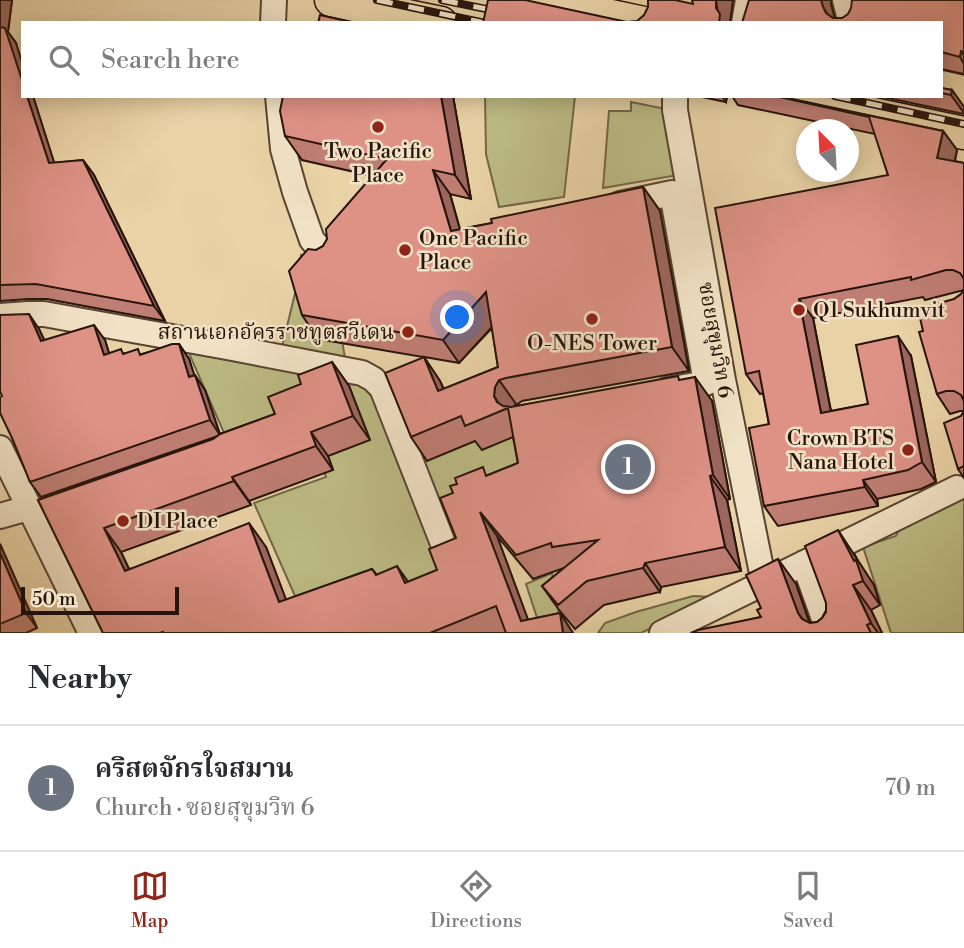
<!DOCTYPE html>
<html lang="en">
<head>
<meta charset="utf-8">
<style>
  body { margin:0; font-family:"Libre Bodoni","Noto Serif Thai",serif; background:#f7f7f7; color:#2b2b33 }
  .compass { position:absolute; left:796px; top:119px; width:63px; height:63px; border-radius:50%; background:#fff; box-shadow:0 4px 18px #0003; rotate:336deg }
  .scale { position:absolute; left:21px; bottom:18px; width:158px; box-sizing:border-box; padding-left:7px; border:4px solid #27140c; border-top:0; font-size:19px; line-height:24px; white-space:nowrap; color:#27140c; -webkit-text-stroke:5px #f1e2c5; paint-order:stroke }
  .you { position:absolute; left:458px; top:318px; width:24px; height:24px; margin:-18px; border:5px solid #fff; border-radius:50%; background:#1a73e8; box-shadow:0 0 0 10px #1a73e833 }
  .badge { display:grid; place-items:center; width:46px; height:46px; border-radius:50%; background:#8f2418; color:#fff; font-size:23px; font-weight:700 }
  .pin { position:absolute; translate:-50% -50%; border:4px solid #fff; box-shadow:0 2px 7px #0006 }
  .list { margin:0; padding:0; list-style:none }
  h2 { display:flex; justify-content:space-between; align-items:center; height:91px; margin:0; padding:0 28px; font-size:30px }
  h2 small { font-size:23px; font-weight:400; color:#7c7c81 }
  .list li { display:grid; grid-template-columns:46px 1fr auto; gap:21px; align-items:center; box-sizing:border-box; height:126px; padding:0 28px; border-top:2px solid #e1e1e2 }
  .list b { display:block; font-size:26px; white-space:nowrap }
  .list p { margin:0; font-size:23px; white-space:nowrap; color:#7c7c81 }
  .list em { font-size:23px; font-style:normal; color:#7c7c81 }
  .icon { flex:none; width:38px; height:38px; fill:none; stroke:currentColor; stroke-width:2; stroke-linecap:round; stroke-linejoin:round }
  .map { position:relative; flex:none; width:964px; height:633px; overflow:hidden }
  .search { position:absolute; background:#fff; box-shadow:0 4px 18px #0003; left:21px; right:21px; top:21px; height:77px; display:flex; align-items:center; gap:18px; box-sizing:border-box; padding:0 24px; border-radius:0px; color:#7c7c81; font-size:26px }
  .sheet { height:217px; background:#fff }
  nav { display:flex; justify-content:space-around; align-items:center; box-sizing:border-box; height:98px; border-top:2px solid #e1e1e2; background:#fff; font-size:19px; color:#7c7c81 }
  nav a { display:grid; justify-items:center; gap:4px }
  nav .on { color:#8f2418 }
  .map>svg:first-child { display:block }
  .green { fill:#bcba83; stroke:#726748; stroke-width:2 }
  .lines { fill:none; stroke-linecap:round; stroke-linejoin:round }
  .minor-casing { stroke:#584432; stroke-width:28 }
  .major-casing { stroke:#27140c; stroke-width:35 }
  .minor { stroke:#f1e2c5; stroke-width:24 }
  .major { stroke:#e9d2a6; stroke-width:32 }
  .rail-casing { stroke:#27140c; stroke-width:8 }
  .rail { stroke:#f1e2c5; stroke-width:5; stroke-dasharray:16; stroke-linecap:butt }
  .wall { fill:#bf7e73; stroke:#27140c; stroke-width:2; fill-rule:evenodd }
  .shaded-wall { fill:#9b665e; stroke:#27140c; stroke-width:2 }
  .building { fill:#de9286; stroke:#27140c; stroke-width:2 }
  .poi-dot { fill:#8f2418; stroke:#f1e2c5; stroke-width:2.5 }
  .labels { text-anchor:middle; stroke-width:5; stroke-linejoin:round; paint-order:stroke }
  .poi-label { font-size:21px; fill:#27140c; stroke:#f1e2c5; text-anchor:start }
  .street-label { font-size:21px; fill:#27140c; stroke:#f1e2c5 }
</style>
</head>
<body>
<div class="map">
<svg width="964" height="633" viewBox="0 0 964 633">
  <rect width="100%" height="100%" fill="#e9d2a6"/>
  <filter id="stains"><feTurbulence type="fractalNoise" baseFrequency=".00286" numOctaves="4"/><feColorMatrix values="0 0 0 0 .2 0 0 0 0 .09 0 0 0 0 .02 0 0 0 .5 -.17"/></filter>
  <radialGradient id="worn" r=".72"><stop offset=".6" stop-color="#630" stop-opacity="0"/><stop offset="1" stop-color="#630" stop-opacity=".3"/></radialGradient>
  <path class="green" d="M485,96H575L564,197L499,207L486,154Z
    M631,102L666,109L678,175L603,188L609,111H631Z
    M301,255L331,276L345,358L282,347L298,281Z
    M188,351L370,386L443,571L306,621L254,503L326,477L313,440L239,467Z
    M515,413L529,486L440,519L412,447Z
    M964,496V633H891L863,547L896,536L900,527Z
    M552,573L562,633H542L526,584Z
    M693,596L715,597L641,633H598L605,623L636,612Z"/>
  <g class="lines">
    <g class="minor-casing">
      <path id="minor" d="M845,0L851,23
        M273,23L274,0
        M744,23L748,0
        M278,96L283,149L295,192L312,240L329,259
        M675,96V110L723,380L764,583
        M620,204L672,193L706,383L667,390
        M0,316L28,314H44L227,347L362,373L373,379L382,388L442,541
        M0,448L91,633
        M0,516L28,508
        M804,563L829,633
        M662,633L957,488"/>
    </g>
    <g class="major-casing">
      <path id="major" d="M331,0L441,23
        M536,0L644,23
        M941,87L964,92
        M787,96L964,133"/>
    </g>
    <use href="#minor" class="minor"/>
    <use href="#major" class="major"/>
    <g class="rail-casing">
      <path id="rail" d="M377,0L485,23
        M442,0L506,13
        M835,96L964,124"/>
    </g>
    <use href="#rail" class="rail"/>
  </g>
  <path class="wall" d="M0,0H12L8,32L16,43L23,96H33L54,163L83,160L94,175L165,321L47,299H28L0,301Z
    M964,0V74L941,69V23H742L831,4L834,18H842Z
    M941,88L952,90L964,107V114L878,96H941Z
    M283,96H453L471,199L450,194L460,229L492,223L643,187L660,211L689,371L522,401L515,406L681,380L712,401L730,499L727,500L741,571L661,587L660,592L604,605L575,629L559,610L542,586L564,568L533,579L497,536L528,620L560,613L573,633H103L38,500L213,439L218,436L41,497L30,482L2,396L39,329L44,340H105L109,353L142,354L179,344L189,359L194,375L205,390L220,434L275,414L301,384L332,362L349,386L370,440L328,456L333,470L249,501L251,505L121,552L129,569L266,547L286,600L372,569L377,575L408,582L437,570L456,538L453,493L488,475L518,463L513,437L482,450L475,441L427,461L411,437L423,357L318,339L302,315L316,250L323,246L372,176L302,160L285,136ZM492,328L498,367L444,389L440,381L424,357L459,363Z
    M697,96H727L726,102Z
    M732,96H778L943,131L957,150L955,161L964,163V478L958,469L961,416L964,411H960L950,414L937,394L923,331L954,299L961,294L964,290L925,300L923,297L813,318L831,411L868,404L911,356L936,482L921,489L877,499L878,506L778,526L764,506L769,424L763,393L760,394L746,374L888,175L875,134L738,105Z
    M0,544L37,628L26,633H0Z
    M855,555L861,567L874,585L880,605L871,610L882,633H691L761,617L796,584L810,623L817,622L822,618Z"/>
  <path class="shaded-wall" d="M0,0H12L8,32L16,43L23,65V83L0,33Z
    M716,0H733L730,23H719Z
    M821,0H831V4L836,23H833L823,7Z
    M961,51L964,55V64L960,57Z
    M952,90L964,107V113L951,95Z
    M27,96H33L59,178L49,163Z
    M441,96H453L471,199L455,175Z
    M722,96H727L726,102Z
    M943,131L957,150L951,178L937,158Z
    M83,160L94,175L165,321L154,306Z
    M433,170L450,194L467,255L451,231Z
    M643,187L660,211L689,371L672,347Z
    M486,292L502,316L459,363L443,340Z
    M799,299L813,318L835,433L821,413Z
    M29,314L39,329L52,356L41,341Z
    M94,325L105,340L114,370L104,355Z
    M898,336L911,356L936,482L922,462Z
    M179,344L189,359L200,392L189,377Z
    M424,357L440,381L455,415L438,391Z
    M332,362L349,386L370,440L353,416Z
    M195,375L205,390L220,435L210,420Z
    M695,377L712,401L730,499L713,475Z
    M499,380L516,404L511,410L508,408L503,410L494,396L495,387Z
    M311,432L328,456L333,470L316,446Z
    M710,476L727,500L741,571L725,547Z
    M232,477L249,501L251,505L234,481Z
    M863,480L877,499L878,506L865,487Z
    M480,512L497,536L533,633L521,621Z
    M249,523L266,547L296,626L279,602Z
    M104,528L121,552L141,595L125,571Z
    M838,530L874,585L880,605L863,581Z
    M0,544L37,628L26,613L0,553Z
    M778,559L796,584L813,633L798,613Z
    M645,563L661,587L660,592L643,568Z
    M397,566L414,590L405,583Z
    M853,585L871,610L882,633H878L871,623Z
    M560,613L573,633H563Z"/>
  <path class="building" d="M488,0H525L627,22L637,21L644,15L648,7V0H675L693,4L692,0H716V8L720,14L719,23H483Z
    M749,0H821L823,7L826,13L833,18H842L848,14L851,8L852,0H964V52L961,51L960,57L941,52V23H742Z
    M320,15L355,23H318Z
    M0,27L5,28L23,83V96H27L49,163L83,160L154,306L36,284L0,285Z
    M941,88L952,90L951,95L941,93Z
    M283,96H441L455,175L433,170L451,231L492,223L491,219L643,187L672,347L506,378L499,380L495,387L494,396L497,402L503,406L511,407L678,376L679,380L695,377L713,475L710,476L725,547L645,563L643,568L587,581L558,605L542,586L598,540L552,547L551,543L516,555L480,512L521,621L560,613L563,633H506L496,606L430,633H164L163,632L160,633H103L38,500L213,439L220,434L275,414L268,397L301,384L298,375L332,362L353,416L311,432L316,446L232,477L234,481L104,528L125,571L249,523L279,602L372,569L376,575L397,566L405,583L437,570L429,549L456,538L440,498L453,493L450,486L457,484L455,478L483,467L486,476L518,463L508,408L465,426L461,416L411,437L385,373L424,357L438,391L498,367L486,292L443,340L302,315L289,271L308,249L316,250L323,246L327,239L326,229L387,159L285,136L280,111Z
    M775,96L943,131L937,158L964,163V279L960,273L953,270H946L911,280V277L799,299L821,413L868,404L856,345L898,336L922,462L908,470L863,480L865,487L764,506L749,428L769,424L759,371L746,374L715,208L888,175L869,117Z
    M964,289V401L961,395L954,391H946L937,394L919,332L923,331L918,309L954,299L961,294Z
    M29,314L41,341L94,325L104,355L121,349L123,354L138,349L140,355L172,344H179L189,377L195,375L210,420L30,482L12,438L0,413V397L2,396L0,391V315Z
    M964,411V466L958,469L944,423L961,416Z
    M838,530L854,561L856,560L863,581L853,585L871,623L867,625L871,633H691L698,630L761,617L757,610L761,608L746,575L778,559L798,613L802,619L810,623L817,622L822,618L826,612V603L805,546Z
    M0,553L26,613L0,624Z"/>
  <g class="poi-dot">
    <circle cx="378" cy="127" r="7"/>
    <circle cx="405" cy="250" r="7"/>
    <circle cx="799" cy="310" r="7"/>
    <circle cx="592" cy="319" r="7"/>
    <circle cx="408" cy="332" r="7"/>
    <circle cx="908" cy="450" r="7"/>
    <circle cx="123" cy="521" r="7"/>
  </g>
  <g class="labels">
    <g class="poi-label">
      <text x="378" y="158" text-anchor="middle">Two Pacific<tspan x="378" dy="24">Place</tspan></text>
      <text x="419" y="245">One Pacific<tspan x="419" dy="24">Place</tspan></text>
      <text x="813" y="317">Q1 Sukhumvit</text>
      <text x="394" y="339" text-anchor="end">สถานเอกอัครราชทูตสวีเดน</text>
      <text x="592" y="350" text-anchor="middle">O-NES Tower</text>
      <text x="894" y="445" text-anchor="end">Crown BTS<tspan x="894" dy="24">Nana Hotel</tspan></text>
      <text x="137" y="528">DI Place</text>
    </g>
    <g class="street-label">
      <text transform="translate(716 340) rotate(80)" y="7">ซอยสุขุมวิท 6</text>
    </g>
  </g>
  <rect width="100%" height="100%" filter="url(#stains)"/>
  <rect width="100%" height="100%" fill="url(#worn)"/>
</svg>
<svg class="compass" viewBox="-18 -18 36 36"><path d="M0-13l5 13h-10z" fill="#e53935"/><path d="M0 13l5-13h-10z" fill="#7c7c81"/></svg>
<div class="scale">50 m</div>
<div class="you"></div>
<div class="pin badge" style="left:628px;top:467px;background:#6b7280">1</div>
<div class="search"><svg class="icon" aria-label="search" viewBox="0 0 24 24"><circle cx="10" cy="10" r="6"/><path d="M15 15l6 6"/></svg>Search here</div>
</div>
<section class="sheet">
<h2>Nearby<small></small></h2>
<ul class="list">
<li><span class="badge" style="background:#6b7280">1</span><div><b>คริสตจักรใจสมาน</b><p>Church · ซอยสุขุมวิท 6</p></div><em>70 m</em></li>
</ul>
</section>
<nav>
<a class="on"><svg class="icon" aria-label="map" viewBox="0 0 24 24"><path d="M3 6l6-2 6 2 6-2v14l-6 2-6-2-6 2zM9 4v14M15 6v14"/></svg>Map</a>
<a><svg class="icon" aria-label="directions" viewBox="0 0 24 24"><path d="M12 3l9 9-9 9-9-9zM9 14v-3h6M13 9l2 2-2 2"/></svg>Directions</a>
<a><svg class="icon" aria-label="saved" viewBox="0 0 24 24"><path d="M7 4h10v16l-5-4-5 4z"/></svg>Saved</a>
</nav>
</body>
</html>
